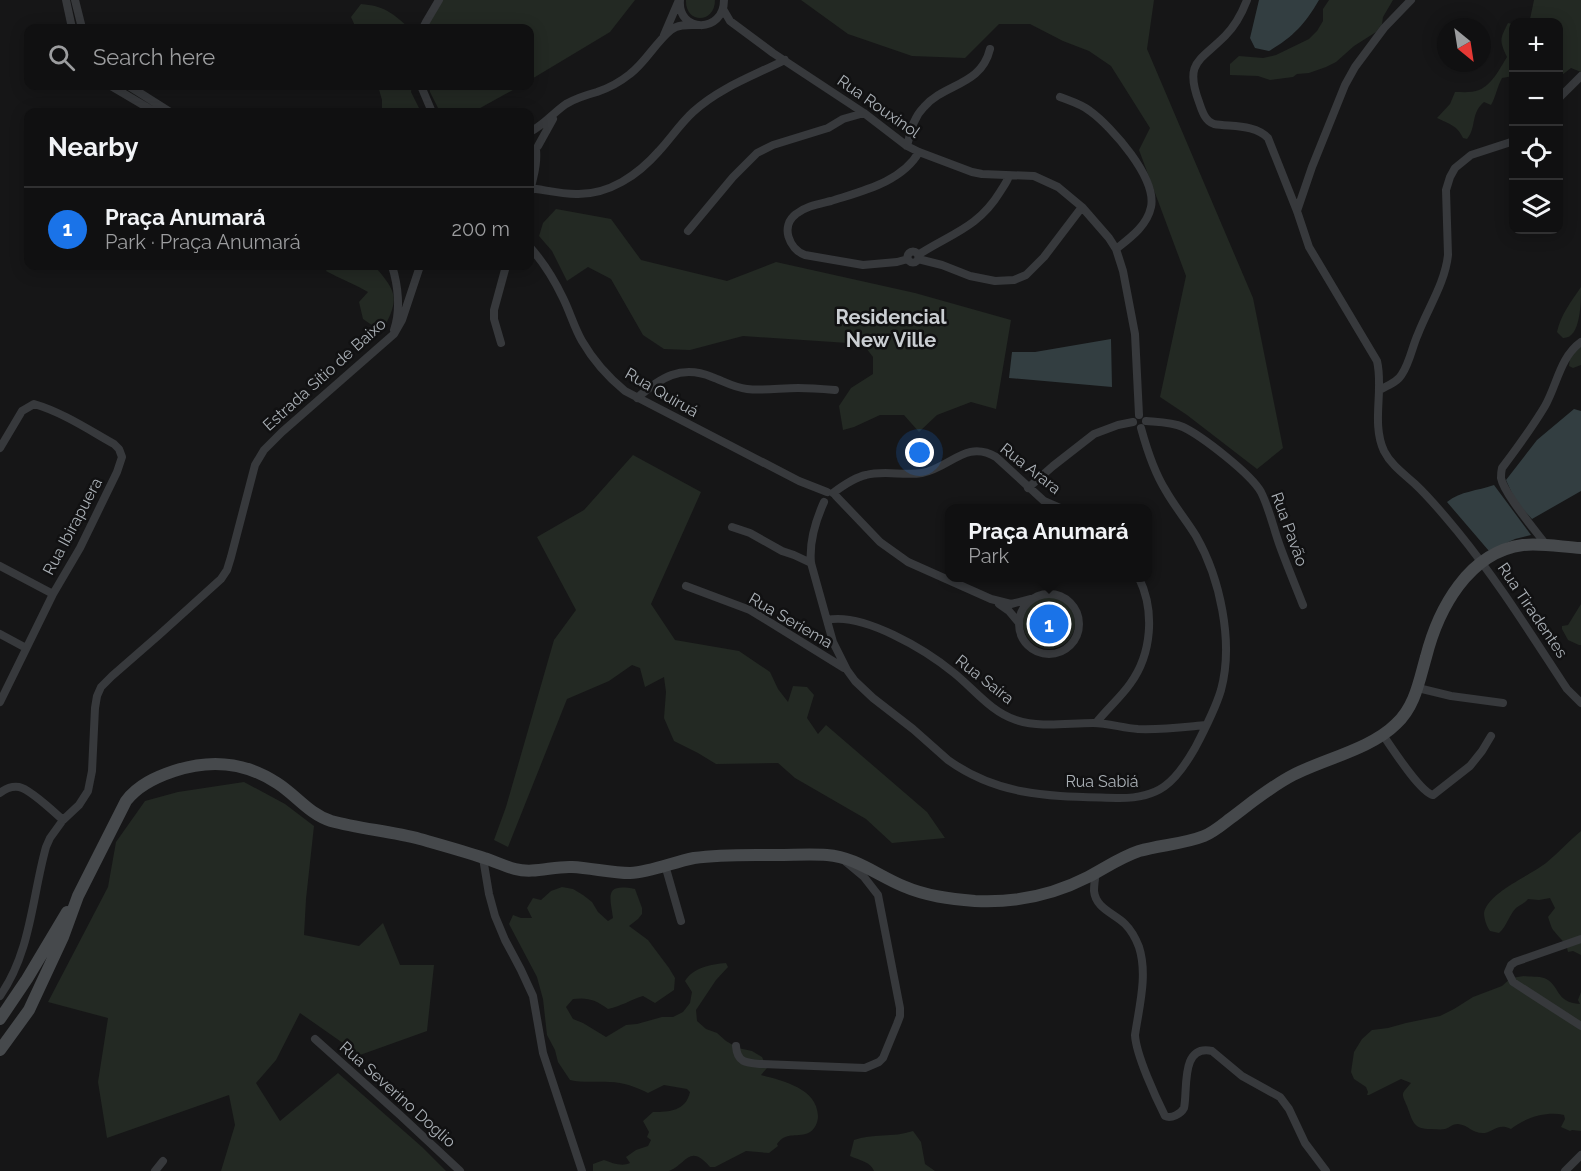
<!DOCTYPE html>
<html lang="en">
<head>
<meta charset="utf-8">
<style>
  body { margin:0; font-family:Raleway,sans-serif; background:#19191a; color:#f1f3f6 }
  .controls { position:absolute; right:18px; top:18px; display:grid; overflow:hidden; border-radius:12px; box-shadow:0 3px 15px #0003 }
  .controls button { width:54px; height:54px; display:grid; place-items:center; padding:0; border:0; border-bottom:2px solid #303031; background:#101011; color:#f1f3f6; font:30px sans-serif }
  .compass { position:absolute; left:1437px; top:18px; width:54px; height:54px; border-radius:50%; background:#101011; box-shadow:0 3px 15px #0003; rotate:150deg }
  .you { position:absolute; left:920px; top:453px; width:21px; height:21px; margin:-15px; border:4px solid #fff; border-radius:50%; background:#1a73e8; box-shadow:0 0 0 9px #1a73e833 }
  .badge { display:grid; place-items:center; width:39px; height:39px; border-radius:50%; background:#1a73e8; color:#fff; font-size:20px; font-weight:700 }
  .pin { position:absolute; translate:-50% -50%; border:3px solid #fff; box-shadow:0 2px 6px #0006 }
  .popup { position:absolute; left:945px; top:504px; width:207px; height:78px; box-sizing:border-box; display:grid; place-content:center; border-radius:12px; background:#101011; filter:drop-shadow(0 2px 4px #0005); font-size:20px; white-space:nowrap; color:#9c9d9f }
  .popup b { font-size:22px; color:#f1f3f6 }
  .popup::after { content:''; position:absolute; left:50%; top:100%; margin-left:-12px; border:12px solid transparent; border-top-color:#101011 }
  .list { margin:0; padding:0; list-style:none }
  h2 { display:flex; justify-content:space-between; align-items:center; height:78px; margin:0; padding:0 24px; font-size:26px }
  h2 small { font-size:20px; font-weight:400; color:#9c9d9f }
  .list li { display:grid; grid-template-columns:39px 1fr auto; gap:18px; align-items:center; box-sizing:border-box; height:84px; padding:0 24px; border-top:2px solid #303031 }
  .list b { display:block; font-size:22px; white-space:nowrap }
  .list p { margin:0; font-size:20px; white-space:nowrap; color:#9c9d9f }
  .list em { font-size:20px; font-style:normal; color:#9c9d9f }
  .icon { flex:none; width:33px; height:33px; fill:none; stroke:currentColor; stroke-width:2; stroke-linecap:round; stroke-linejoin:round }
  .map { position:relative; flex:none; width:1581px; height:1171px; overflow:hidden }
  .search { position:absolute; background:#101011; box-shadow:0 3px 15px #0003; left:24px; top:24px; width:510px; height:66px; display:flex; align-items:center; gap:15px; box-sizing:border-box; padding:0 21px; border-radius:12px; color:#9c9d9f; font-size:22px }
  .panel { position:absolute; background:#101011; box-shadow:0 3px 15px #0003; left:24px; top:108px; width:510px; height:162px; border-radius:12px }
  .map>svg:first-child { display:block }
  .green { fill:#232923 }
  .water { fill:#333e41 }
  .lines { fill:none; stroke-linecap:round; stroke-linejoin:round }
  .minor { stroke:#37393c; stroke-width:8 }
  .secondary { stroke:#46494c; stroke-width:12 }
  .labels { text-anchor:middle; stroke-width:5; stroke-linejoin:round; paint-order:stroke }
  .street-label { font-size:16px; fill:#aab0b6; stroke:#111112 }
  .quarter-label { font-size:20px; font-weight:bold; fill:#caced2; stroke:#111112 }
</style>
</head>
<body>
<div class="map">
<svg width="1581" height="1171" viewBox="0 0 1581 1171">
  <rect width="100%" height="100%" fill="#161617"/>
  <path class="green" d="M438,0H635L610,32L530,80V28H429V20Z
    M686,0H715C715,24 685,24 686,0Z
    M801,0H1154L1147,49L1253,298L1283,448L1257,469L1187,415L1160,397L1186,276L1139,150L1150,128L1111,66L1089,51L1063,41L1030,24H999L965,58L912,56L848,34Z
    M1329,0H1393L1383,17L1382,24L1376,32L1354,46L1336,62L1326,67L1309,73L1297,74L1293,77L1270,80L1258,76L1230,75V64L1239,56L1263,58L1276,55L1309,39L1317,31L1323,21V9Z
    M1534,0H1581V72L1571,68L1562,75L1559,80L1558,22H1527L1530,19Z
    M361,4C384,6 391,12 407,26L408,28H356L351,17Z
    M1508,23L1513,24V76L1502,78C1497,87 1496,96 1491,105L1484,102C1470,114 1477,127 1467,139L1463,138C1457,125 1449,124 1437,118L1450,104L1455,92C1462,92 1472,93 1479,90C1492,85 1500,68 1507,57C1499,40 1500,39 1508,23Z
    M378,86H412L411,92L421,112H382V100Z
    M429,86H520L473,112H440L430,92Z
    M556,209L611,219L641,260L727,281L776,262L915,293L1011,320L996,409L971,402L937,415L919,432L904,415H880L854,427L843,430L839,406L851,388L873,374V357L863,344L743,336L690,350L664,349L643,335L611,279L588,267L567,281L552,251L539,236L543,223Z
    M329,266H379L377,269C400,295 397,302 382,332L363,319L359,302L368,292C355,284 340,279 326,271Z
    M1581,287C1581,302 1581,339 1563,338L1557,332C1561,314 1571,302 1581,287Z
    M1581,342V365L1573,368L1569,366L1570,358Z
    M633,455L701,492L651,604L675,640L739,651L770,672L778,689L788,702L793,686L807,687L814,695L807,718L818,734L826,725L927,812L945,838L892,843L866,819L795,778L778,763L716,764L698,753L674,741L664,718L666,692L664,677L645,687L640,668L632,665L609,681L567,699L508,847L494,840L506,807L554,640L576,610L537,537L584,510Z
    M1023 623a26 26 0 1 1 52 0a26 26 0 1 1-52 0Z
    M1581,604V645H1579L1568,640L1562,629V626L1568,625Z
    M244,782L285,804L314,826L306,899L304,935L359,946L383,923L400,965H434L427,1031L360,1055L300,1013L276,1060L256,1083L280,1121L338,1073L422,1147L446,1171H221L235,1125L229,1095L107,1138L98,1082L108,1018L48,1002L108,887L116,842L145,801L178,792Z
    M1581,831V955L1573,951L1568,952C1566,942 1560,939 1554,931C1551,928 1550,922 1548,917L1555,908L1550,898L1539,900L1528,899C1524,904 1521,904 1516,908C1509,915 1507,926 1499,933L1490,931C1487,927 1484,919 1484,913C1487,893 1531,875 1546,863C1558,853 1569,841 1581,831Z
    M562,887L573,889L583,895L592,902L598,912L608,921L613,918C610,896 604,883 635,889L642,908V914L638,919L629,926L648,940L669,968L675,978L674,990L655,1003L643,996C630,1000 622,1006 608,1009C596,1000 588,997 573,999L566,1007L573,1019L583,1023L606,1037L626,1025L637,1024L662,1017H673L683,1012L690,1003L692,992L685,981C693,968 711,964 726,963L728,967L716,980L696,1010L697,1021L706,1029L717,1033L726,1041L738,1048L752,1051L762,1057L767,1068L761,1075C783,1081 817,1088 818,1116C818,1122 815,1129 810,1132C798,1139 787,1130 777,1144L778,1146L769,1153L746,1151L715,1167H710C689,1143 687,1164 669,1171H593V1164L604,1160C612,1163 622,1167 630,1163L626,1157L636,1150L648,1146L651,1140L647,1137L649,1132L643,1121L653,1112C669,1112 686,1111 690,1092L687,1089L664,1085L648,1093C636,1087 623,1082 610,1082C596,1081 583,1083 570,1080L558,1062L555,1050L547,1035L543,999L537,977L509,924L513,915L521,918H532L527,908L533,898L541,900L551,891Z
    M1524,976C1530,977 1539,976 1544,978C1560,984 1555,1003 1580,1004L1578,1000L1581,992V1131L1572,1130L1570,1131L1561,1127L1565,1119L1564,1115C1547,1111 1524,1118 1511,1129C1498,1123 1495,1131 1485,1133C1472,1134 1469,1125 1458,1124C1452,1124 1451,1127 1445,1129C1441,1130 1436,1129 1431,1129C1413,1129 1413,1122 1407,1106C1401,1092 1401,1095 1411,1083L1401,1079L1369,1095H1367L1368,1092L1366,1087L1354,1079L1351,1072L1354,1052L1362,1039L1372,1030L1388,1028L1406,1023L1440,1016L1454,1009L1473,997L1502,986L1511,978Z
    M913,1131L921,1142L925,1164L935,1171H874C871,1162 859,1160 850,1156L854,1140C872,1133 893,1138 913,1131Z"/>
  <path class="water" d="M1259,0H1319C1305,24 1293,37 1269,51L1255,48L1250,38Z
    M1111,339L1112,387L1009,378L1012,352H1035Z
    M1574,409L1581,411V491L1532,519L1516,502L1506,480L1537,440Z
    M1494,485L1531,535L1515,539L1489,551L1447,502C1461,491 1477,491 1494,485Z"/>
  <g class="lines">
    <path class="minor" d="M66,0L72,28
      M75,0L82,28
      M680,0C677,33 724,34 724,0
      M1247,0C1242,13 1235,26 1225,36C1200,61 1184,62 1199,102C1202,111 1205,121 1214,124C1231,127 1255,124 1268,138L1297,211L1309,247L1377,361C1384,390 1371,423 1384,451C1391,465 1404,474 1415,484C1431,499 1444,515 1458,532C1498,581 1532,636 1567,689L1581,703
      M723,9L730,21L773,53L864,113L907,146L919,152L972,172L982,174L1034,176L1058,187L1082,207L1109,238L1116,249L1123,271L1135,334L1139,415
      M423,28L426,22L439,0
      M664,35L679,0
      M111,86L155,112
      M129,86L170,112
      M421,86L432,112
      M1060,97C1070,101 1081,104 1090,111C1112,127 1157,178 1151,207C1147,226 1130,238 1116,249
      M1558,99L1581,76
      M530,132C545,124 553,113 566,104C576,98 586,95 597,92C609,88 620,82 630,74C646,62 655,43 671,30C678,24 689,25 698,25
      M538,146L553,119
      M907,146C911,131 913,118 924,107C945,83 981,86 990,49
      M530,188C545,190 561,194 576,194C609,195 638,175 659,151C671,138 680,124 693,112C719,88 753,76 785,60
      M530,194C532,177 538,168 536,150
      M1297,211L1312,167L1345,85L1355,67L1384,28L1411,0
      M688,231L733,177L757,153L773,145L828,128L843,119L864,113
      M530,247C543,262 554,279 563,298C570,312 574,327 582,341C593,360 608,377 625,391L799,481L827,492
      M907.5 257a5.5 5.5 0 1 1 11 0a5.5 5.5 0 1 1-11 0Z
      M918,255C950,234 978,228 1000,192C1003,187 1007,182 1009,176
      M908,259L897,262L863,265L805,255C789,249 780,226 796,214C806,206 819,204 831,201C862,191 902,182 919,152
      M918,259L942,265L970,276L995,281L1014,280L1026,275L1044,257L1082,207
      M392,266C398,285 401,310 394,330
      M501,343L494,319V310L506,266
      M1379,390C1387,386 1398,382 1402,374C1410,362 1412,347 1418,334C1428,308 1445,283 1448,255L1446,190L1450,177L1455,168L1471,155L1514,141
      M637,398C660,378 681,364 712,377C723,381 735,388 747,389C764,391 781,388 798,388C810,388 823,389 835,390
      M1146,421C1158,422 1172,422 1183,427C1202,436 1251,474 1261,492C1270,510 1274,531 1281,549C1288,568 1296,587 1303,605
      M0,448L22,411L34,404C62,412 89,430 114,444L119,449L122,457L117,472L80,548L53,594L0,702
      M1028,488L1053,466L1094,434L1118,425L1133,422
      M833,493C841,487 856,477 866,475C884,470 904,476 922,473C950,468 966,439 996,457L1044,501L1060,508
      M836,496L880,542L908,562L991,599L1011,604L1031,599
      M824,502C815,522 809,542 811,563L833,642L847,670L855,681L873,698L913,729L948,760C1001,798 1054,796 1117,798C1159,799 1175,783 1195,748C1205,729 1215,710 1221,690C1234,642 1220,578 1196,536C1187,521 1175,507 1166,491C1154,472 1147,450 1141,428
      M732,527L750,533L782,551L794,555L811,563
      M1547,546C1536,531 1504,494 1501,478C1501,474 1501,472 1502,468C1517,448 1532,428 1545,406C1557,385 1560,357 1581,342
      M0,566L53,594
      M686,586L750,610L844,668
      M1019 624a30 30 0 1 1 60 0a30 30 0 1 1-60 0Z
      M999,604L1009,611L1019,623
      M827,620C863,612 926,650 954,673C974,689 991,712 1016,720C1041,728 1067,723 1093,723C1108,723 1123,728 1138,729C1161,730 1184,727 1206,725
      M0,634L26,648
      M1418,688L1451,696L1503,703
      M1096,723C1107,709 1120,698 1130,684C1152,654 1155,611 1139,578
      M1383,735C1392,748 1420,792 1433,795L1470,766L1482,751L1491,736
      M0,793C5,789 12,786 19,787C30,789 54,812 63,820
      M483,858L489,894L495,916L505,940L521,970L533,996L543,1053L582,1171
      M665,865L681,921
      M1096,872C1095,878 1094,885 1094,891C1096,909 1114,913 1125,924C1131,930 1136,939 1139,947C1148,975 1139,1007 1135,1035C1136,1055 1156,1098 1165,1116C1171,1119 1181,1114 1184,1108C1188,1090 1180,1044 1212,1051L1242,1076L1280,1097L1289,1109L1305,1143L1326,1171
      M1581,939L1515,962L1511,965L1508,972L1513,982L1581,1026
      M0,996C31,952 32,897 46,847L50,838L63,820L79,805L88,791L92,771L95,708L97,696L101,687L112,676L159,635L221,579L227,570L231,557L255,465L264,450L282,432L394,334L402,320L420,266
      M315,1039L400,1115L460,1171
      M736,1046C737,1063 747,1063 761,1064L865,1068L879,1062L883,1058L897,1024L900,1016V1008L878,895L864,877L846,862
      M155,1171L163,1161
      M1565,1171L1581,1155"/>
    <path class="secondary" d="M0,1019L27,979L67,912
      M0,1050L29,1010L63,937L78,896L126,801C138,785 156,777 174,771C210,759 245,762 277,783C296,795 309,814 331,821C360,829 391,831 420,839C441,845 463,851 484,858C494,861 504,866 515,869C534,874 553,866 572,867C592,868 611,873 630,873C652,872 673,862 694,858C722,854 750,855 777,855C794,855 810,854 827,855C855,857 877,875 903,886C926,896 950,899 975,901C1014,903 1053,895 1088,877C1105,868 1121,857 1139,851C1160,845 1184,844 1204,836C1214,832 1223,824 1231,818C1251,803 1270,787 1293,775C1324,759 1371,749 1396,724C1415,707 1419,681 1426,657C1438,610 1468,552 1523,545C1542,543 1562,547 1581,548"/>
  </g>
  <g class="labels">
    <g class="street-label">
      <text transform="translate(879 106) rotate(35)" y="6">Rua Rouxinol</text>
      <text transform="translate(324 374) rotate(-42)" y="6">Estrada Sítio de Baixo</text>
      <text transform="translate(662 392) rotate(30)" y="6">Rua Quiruá</text>
      <text transform="translate(1031 468) rotate(38)" y="6">Rua Arara</text>
      <text transform="translate(72 526) rotate(-62)" y="6">Rua Ibirapuera</text>
      <text transform="translate(1290 529) rotate(70)" y="6">Rua Pavão</text>
      <text transform="translate(1533 610) rotate(56)" y="6">Rua Tiradentes</text>
      <text transform="translate(791 620) rotate(30)" y="6">Rua Seriema</text>
      <text transform="translate(985 679) rotate(38)" y="6">Rua Saíra</text>
      <text x="1102" y="787">Rua Sabiá</text>
      <text transform="translate(398 1094) rotate(42)" y="6">Rua Severino Doglio</text>
    </g>
    <g class="quarter-label">
      <text x="891" y="324">Residencial<tspan x="891" dy="23">New Ville</tspan></text>
    </g>
  </g>
</svg>
<div class="controls">
<button>+</button>
<button>−</button>
<button><svg class="icon" aria-label="locate" viewBox="0 0 24 24"><circle cx="12" cy="12" r="6"/><path d="M12 2v4M12 18v4M2 12h4M18 12h4"/></svg></button>
<button><svg class="icon" aria-label="layers" viewBox="0 0 24 24"><path d="M12 4l9 5-9 5-9-5zM3 14l9 5 9-5"/></svg></button>
</div>
<svg class="compass" viewBox="-18 -18 36 36"><path d="M0-13l5 13h-10z" fill="#e53935"/><path d="M0 13l5-13h-10z" fill="#9c9d9f"/></svg>
<div class="you"></div>
<div class="pin badge" style="left:1049px;top:624px">1</div>
<div class="popup"><b>Praça Anumará</b>Park</div>
<div class="search"><svg class="icon" aria-label="search" viewBox="0 0 24 24"><circle cx="10" cy="10" r="6"/><path d="M15 15l6 6"/></svg>Search here</div>
<section class="panel">
<h2>Nearby<small></small></h2>
<ul class="list">
<li><span class="badge">1</span><div><b>Praça Anumará</b><p>Park · Praça Anumará</p></div><em>200 m</em></li>
</ul>
</section>
</div>
</body>
</html>
